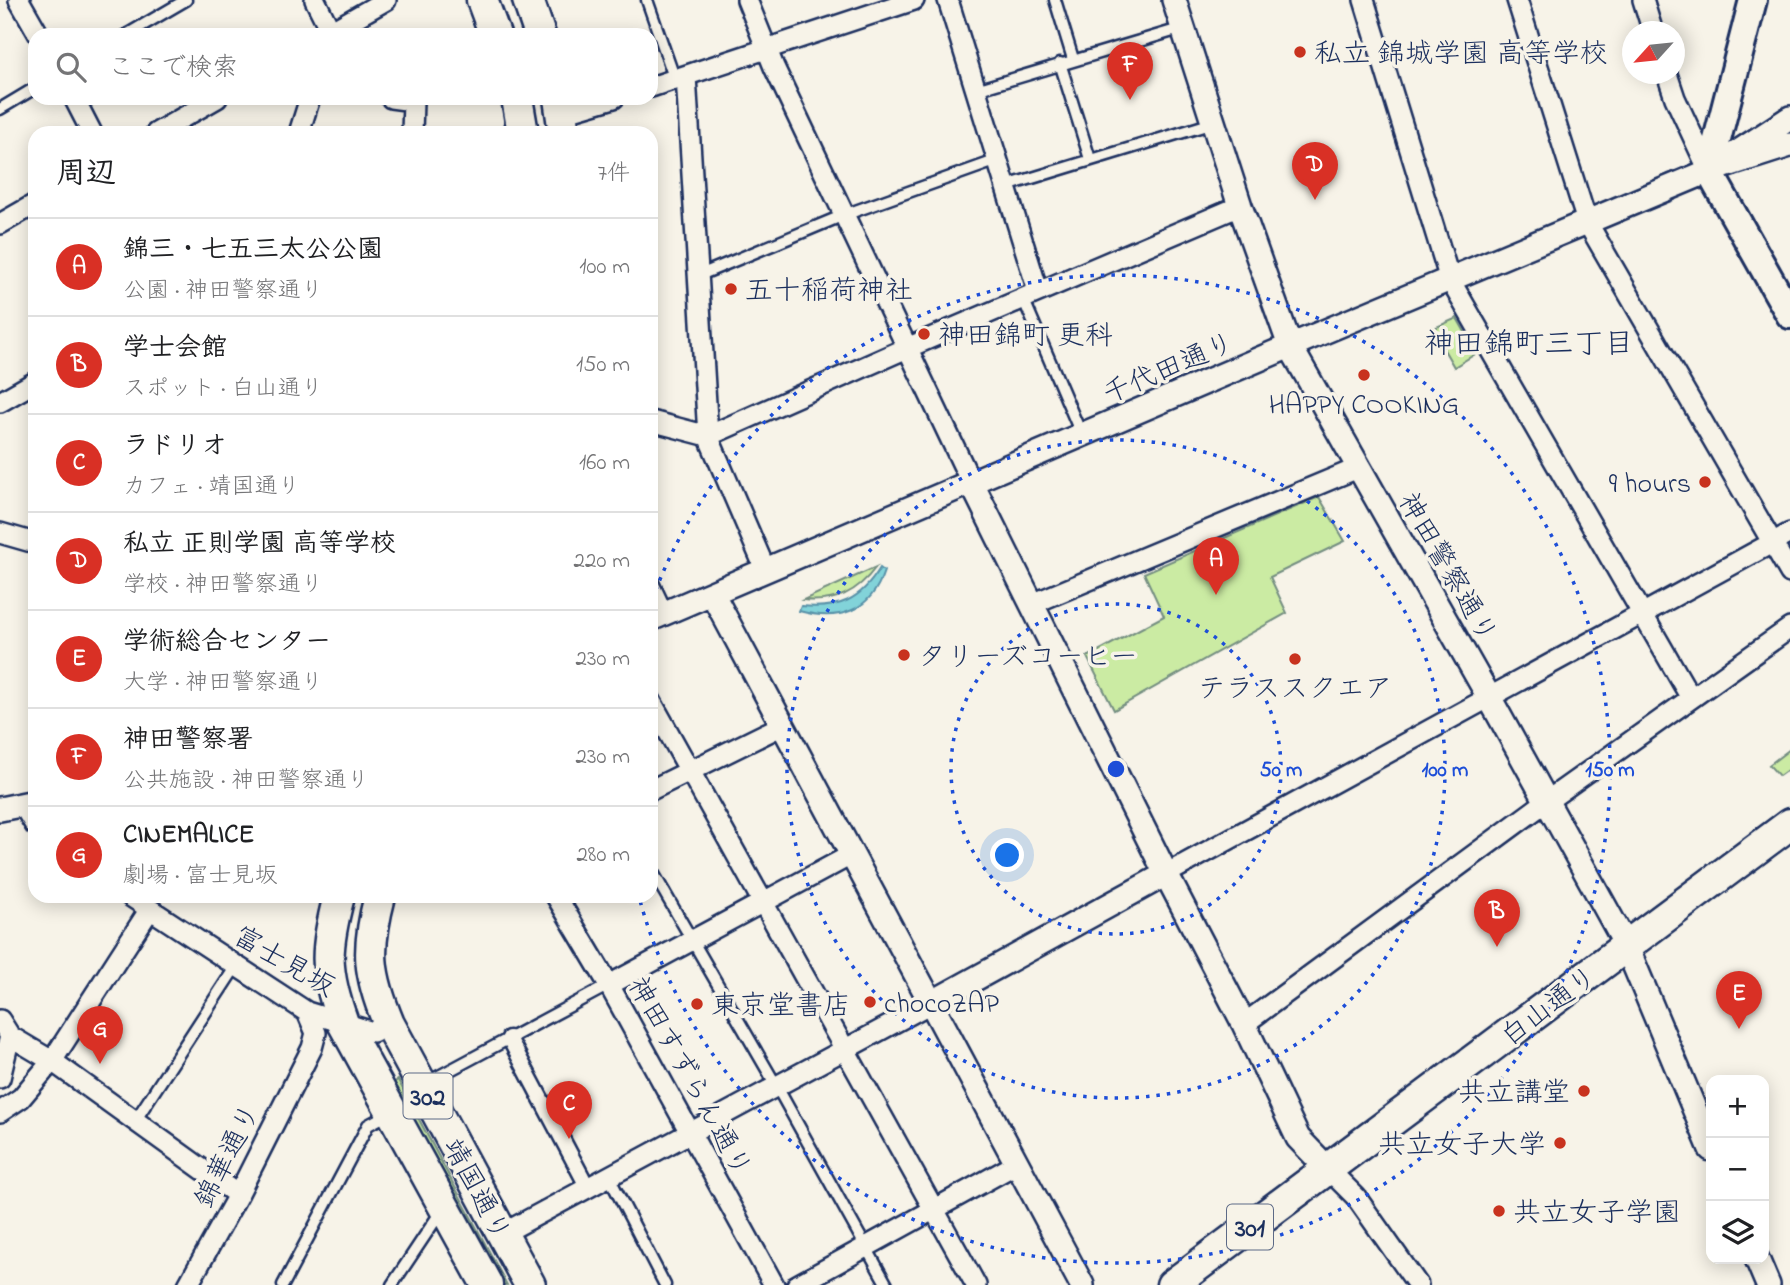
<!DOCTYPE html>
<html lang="ja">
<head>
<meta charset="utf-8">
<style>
  body { margin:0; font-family:"Indie Flower","Klee One",sans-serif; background:#f6f6f6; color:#202124 }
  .controls { position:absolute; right:21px; bottom:21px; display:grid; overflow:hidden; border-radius:14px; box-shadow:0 4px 18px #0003 }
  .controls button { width:63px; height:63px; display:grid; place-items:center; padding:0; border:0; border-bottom:2px solid #e0e0e0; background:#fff; color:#202124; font:35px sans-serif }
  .compass { position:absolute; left:1622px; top:21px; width:63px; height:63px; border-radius:50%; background:#fff; box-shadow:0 4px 18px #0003; rotate:243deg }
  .you { position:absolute; left:1008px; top:856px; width:24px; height:24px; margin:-18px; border:5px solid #fff; border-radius:50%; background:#1a73e8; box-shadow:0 0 0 10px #1a73e833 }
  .badge { display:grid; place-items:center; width:46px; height:46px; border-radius:50%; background:#d93025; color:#fff; font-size:23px; font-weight:700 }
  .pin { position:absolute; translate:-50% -58px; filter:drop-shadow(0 2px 4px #0008) }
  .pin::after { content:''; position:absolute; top:37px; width:24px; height:21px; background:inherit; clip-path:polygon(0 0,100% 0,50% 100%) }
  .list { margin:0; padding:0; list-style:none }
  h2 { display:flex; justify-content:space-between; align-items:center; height:91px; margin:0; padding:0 28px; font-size:30px }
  h2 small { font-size:23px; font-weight:400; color:#757577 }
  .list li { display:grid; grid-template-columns:46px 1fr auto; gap:21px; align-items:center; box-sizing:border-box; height:98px; padding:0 28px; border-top:2px solid #e0e0e0 }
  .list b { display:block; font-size:26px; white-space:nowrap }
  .list p { margin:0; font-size:23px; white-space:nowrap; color:#757577 }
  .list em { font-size:23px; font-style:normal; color:#757577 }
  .icon { flex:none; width:38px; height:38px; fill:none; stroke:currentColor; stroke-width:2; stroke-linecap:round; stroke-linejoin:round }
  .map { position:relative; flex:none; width:1790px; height:1285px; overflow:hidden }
  .search { position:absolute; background:#fff; box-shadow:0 4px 18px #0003; left:28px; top:28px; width:630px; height:77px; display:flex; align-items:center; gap:18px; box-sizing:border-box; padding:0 24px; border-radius:21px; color:#757577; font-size:26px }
  .panel { position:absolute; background:#fff; box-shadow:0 4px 18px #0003; left:28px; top:126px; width:630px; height:777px; border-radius:21px }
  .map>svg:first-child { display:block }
  .green { fill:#cbeba3; stroke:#738d80; stroke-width:2 }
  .water { fill:#82d3d9; stroke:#5991a8; stroke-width:2 }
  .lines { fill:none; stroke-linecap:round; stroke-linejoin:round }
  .service-casing { stroke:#1b2f5e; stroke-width:15 }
  .pedestrian-casing { stroke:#1b2f5e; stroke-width:19 }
  .minor-casing { stroke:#1b2f5e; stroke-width:24 }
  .tertiary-casing { stroke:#1b2f5e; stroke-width:28 }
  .secondary-casing { stroke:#1b2f5e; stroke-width:32 }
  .primary-casing { stroke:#1b2f5e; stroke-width:35 }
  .service { stroke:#f7f3e8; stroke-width:10 }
  .pedestrian { stroke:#f7f3e8; stroke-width:14 }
  .minor { stroke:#f7f3e8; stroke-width:19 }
  .tertiary { stroke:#f7f3e8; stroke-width:23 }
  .secondary { stroke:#f7f3e8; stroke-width:26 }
  .primary { stroke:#f7f3e8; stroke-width:30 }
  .ring { fill:none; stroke:#1d4ed8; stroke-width:3.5; stroke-dasharray:3.5 7 }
  .poi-dot { fill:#c8321e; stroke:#f7f3e8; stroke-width:2.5 }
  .labels { text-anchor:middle; stroke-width:7; stroke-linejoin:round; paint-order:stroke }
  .shield { fill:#f7f3e8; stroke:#5d6a87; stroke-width:2 }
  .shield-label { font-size:26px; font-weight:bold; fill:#1b2f5e }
  .poi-label { font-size:28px; fill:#1b2f5e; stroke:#f7f3e8; text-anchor:start }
  .street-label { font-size:28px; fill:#1b2f5e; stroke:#f7f3e8 }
  .neighbourhood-label { font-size:30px; fill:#1b2f5e; stroke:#f7f3e8 }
  .centre { fill:#1d4ed8; stroke:#f7f3e8; stroke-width:3.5 }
  .ring-label { font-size:21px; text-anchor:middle; font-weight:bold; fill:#1d4ed8; stroke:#f7f3e8; stroke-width:7; stroke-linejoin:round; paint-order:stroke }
</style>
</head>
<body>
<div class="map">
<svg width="1790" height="1285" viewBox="0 0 1790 1285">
  <rect width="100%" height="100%" fill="#f7f3e8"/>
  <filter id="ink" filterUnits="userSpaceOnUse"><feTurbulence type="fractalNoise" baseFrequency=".0143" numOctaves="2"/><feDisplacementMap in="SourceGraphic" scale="14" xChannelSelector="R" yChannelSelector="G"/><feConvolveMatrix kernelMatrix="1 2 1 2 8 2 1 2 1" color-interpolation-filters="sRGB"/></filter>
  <g filter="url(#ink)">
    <path class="green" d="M1457,318L1477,353L1454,367L1432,329Z
      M1319,497L1345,541L1270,577L1287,613L1114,710L1087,657L1164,616L1144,573Z
      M876,567C857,593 835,603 803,600Z
      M1790,749V768L1779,776L1769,765Z
      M398,1080L507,1285H502L393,1083Z"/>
    <path class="water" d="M880,568L884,571C871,612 838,622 799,611L801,606C838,610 861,600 880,568Z"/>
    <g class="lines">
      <g class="service-casing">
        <path id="service" d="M647,0L675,80
          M1055,0L1073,59
          M126,35L186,0
          M1060,63L1090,159
          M976,90L1183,28
          M0,109L35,88
          M1006,186L1213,123
          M700,275L844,215L998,160
          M1023,298L1082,436
          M651,578L667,612
          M651,869L777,1087L887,1285
          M426,1083L609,985
          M135,1121L236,966
          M609,1177L665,1285
          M283,1285L368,1125L390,1113
          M392,1285L442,1210"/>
      </g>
      <g class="pedestrian-casing">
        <path id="pedestrian" d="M509,1038L588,1188"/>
      </g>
      <g class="minor-casing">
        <path id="minor" d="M19,0L39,35
          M315,0L331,32V35
          M747,0L774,67L971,482
          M948,0L1038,291
          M1364,0L1450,280L1691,698
          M1517,0L1587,222L1790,573
          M1643,0L1653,32
          M325,35L386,0
          M1667,74L1675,98L1709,171
          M686,76L708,436L766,571
          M651,87L914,0
          M74,98L92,133
          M391,98L413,101L412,133
          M563,113L614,98
          M156,133L217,98
          M299,133L310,98
          M0,224L35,204
          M0,402L35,382
          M651,421L708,436L907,348L1240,206
          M0,533L35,543
          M1032,604L1358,468
          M651,701L976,1285
          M651,790L783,725
          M23,805L35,825
          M1166,874L1790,533
          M130,896L307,1012L373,1032L389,1024
          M556,896L609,985L774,1285
          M609,985L853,854
          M0,1020L10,1036L52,1061L238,1195
          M1244,1024L1547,801L1790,628
          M0,1078L10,1036
          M0,1112L21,1098L52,1061L150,909
          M1328,1169L1356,1197L1418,1285
          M502,1234L933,1002
          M188,1285L238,1195L312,1048L316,1033L307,1012
          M797,1285L1018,1163"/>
      </g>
      <g class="tertiary-casing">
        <path id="tertiary" d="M1174,0L1240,206L1290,346L1489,697L1626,945L1711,1149
          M1735,154L1790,118
          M971,482L1166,874L1244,1024L1298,1138L1328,1169
          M712,593L1082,1285
          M651,619L1290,346L1587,222L1709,171L1790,145
          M0,809L35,802
          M933,1002L1166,874
          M1757,1259L1768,1285"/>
      </g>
      <g class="secondary-casing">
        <path id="secondary" d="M1753,0L1709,171L1790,315"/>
      </g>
      <g class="primary-casing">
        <path id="primary" d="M482,0L495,35
          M528,0L540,35
          M517,98L523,133
          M559,98L564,133
          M339,896C325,949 324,970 343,1023L487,1285
          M380,896C366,949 368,974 389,1024L530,1285
          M1172,1285L1790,824"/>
      </g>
      <use href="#service" class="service"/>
      <use href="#pedestrian" class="pedestrian"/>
      <use href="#minor" class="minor"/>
      <use href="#tertiary" class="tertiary"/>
      <use href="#secondary" class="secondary"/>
      <use href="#primary" class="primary"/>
    </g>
  </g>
  <g class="ring">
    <circle cx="1116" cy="769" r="165"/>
    <circle cx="1116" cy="769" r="329"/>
    <path d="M652 600A494 494 0 1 1 639 897"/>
  </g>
  <g class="poi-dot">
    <circle cx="1300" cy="52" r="7"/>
    <circle cx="731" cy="289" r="7"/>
    <circle cx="924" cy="334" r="7"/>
    <circle cx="1364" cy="375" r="7"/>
    <circle cx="1705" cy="482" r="7"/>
    <circle cx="904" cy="655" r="7"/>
    <circle cx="1295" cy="659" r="7"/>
    <circle cx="870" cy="1002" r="7"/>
    <circle cx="697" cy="1004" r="7"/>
    <circle cx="1584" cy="1091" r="7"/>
    <circle cx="1560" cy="1143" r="7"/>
    <circle cx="1499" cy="1211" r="7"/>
  </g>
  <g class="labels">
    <g class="shield">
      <rect x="403.5" y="1073.5" width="49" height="45" rx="5"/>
      <rect x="1227" y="1204.5" width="46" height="45" rx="5"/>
    </g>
    <g class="shield-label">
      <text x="428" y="1105">302</text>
      <text x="1250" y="1236">301</text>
    </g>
    <g class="poi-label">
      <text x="1314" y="62">私立 錦城学園 高等学校</text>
      <text x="745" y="299">五十稲荷神社</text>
      <text x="938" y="344">神田錦町 更科</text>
      <text x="1364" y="413" text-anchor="middle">HAPPY COOKING</text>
      <text x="1691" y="492" text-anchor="end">9 hours</text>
      <text x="918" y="665">タリーズコーヒー</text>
      <text x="1295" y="697" text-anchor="middle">テラススクエア</text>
      <text x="884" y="1012">chocoZAP</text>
      <text x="711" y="1014">東京堂書店</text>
      <text x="1570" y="1101" text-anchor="end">共立講堂</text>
      <text x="1546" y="1153" text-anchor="end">共立女子大学</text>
      <text x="1513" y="1221">共立女子学園</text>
    </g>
    <g class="street-label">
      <text transform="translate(1168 367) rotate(-23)" y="10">千代田通り</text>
      <text transform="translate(1449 567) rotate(60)" y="10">神田警察通り</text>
      <text transform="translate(285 960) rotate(30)" y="10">富士見坂</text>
      <text transform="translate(1548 1005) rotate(-37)" y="10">白山通り</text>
      <text transform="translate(691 1076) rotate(61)" y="10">神田すずらん通り</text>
      <text transform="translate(226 1155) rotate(-63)" y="10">錦華通り</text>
      <text transform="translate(478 1189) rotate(62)" y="10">靖国通り</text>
    </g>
    <g class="neighbourhood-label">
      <text x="1529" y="353">神田錦町三丁目</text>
    </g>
  </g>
  <circle cx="1116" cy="769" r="10" class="centre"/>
  <g class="ring-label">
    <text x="1281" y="776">50 m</text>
    <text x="1445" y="776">100 m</text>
    <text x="1610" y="776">150 m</text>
  </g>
</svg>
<div class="controls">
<button>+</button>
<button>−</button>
<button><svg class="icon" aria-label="layers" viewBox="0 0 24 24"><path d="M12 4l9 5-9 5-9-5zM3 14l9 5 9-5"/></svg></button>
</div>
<svg class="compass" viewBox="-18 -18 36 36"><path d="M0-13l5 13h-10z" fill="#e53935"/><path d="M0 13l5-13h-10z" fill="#757577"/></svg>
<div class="you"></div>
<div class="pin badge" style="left:1216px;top:595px">A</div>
<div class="pin badge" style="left:1497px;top:947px">B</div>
<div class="pin badge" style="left:569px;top:1139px">C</div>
<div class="pin badge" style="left:1315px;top:200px">D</div>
<div class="pin badge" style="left:1739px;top:1029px">E</div>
<div class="pin badge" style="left:1130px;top:100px">F</div>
<div class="pin badge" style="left:100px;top:1064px">G</div>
<div class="search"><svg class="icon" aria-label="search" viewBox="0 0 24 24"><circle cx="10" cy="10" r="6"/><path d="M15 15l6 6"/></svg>ここで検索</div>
<section class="panel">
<h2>周辺<small>7件</small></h2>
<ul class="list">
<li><span class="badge">A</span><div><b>錦三・七五三太公公園</b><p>公園 · 神田警察通り</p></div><em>100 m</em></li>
<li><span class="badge">B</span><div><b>学士会館</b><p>スポット · 白山通り</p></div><em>150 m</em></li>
<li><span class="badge">C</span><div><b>ラドリオ</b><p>カフェ · 靖国通り</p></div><em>160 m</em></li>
<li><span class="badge">D</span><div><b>私立 正則学園 高等学校</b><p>学校 · 神田警察通り</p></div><em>220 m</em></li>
<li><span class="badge">E</span><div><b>学術総合センター</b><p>大学 · 神田警察通り</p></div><em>230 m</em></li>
<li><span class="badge">F</span><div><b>神田警察署</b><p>公共施設 · 神田警察通り</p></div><em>230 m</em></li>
<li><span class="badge">G</span><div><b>CINEMALICE</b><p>劇場 · 富士見坂</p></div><em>280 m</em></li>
</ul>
</section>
</div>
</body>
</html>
